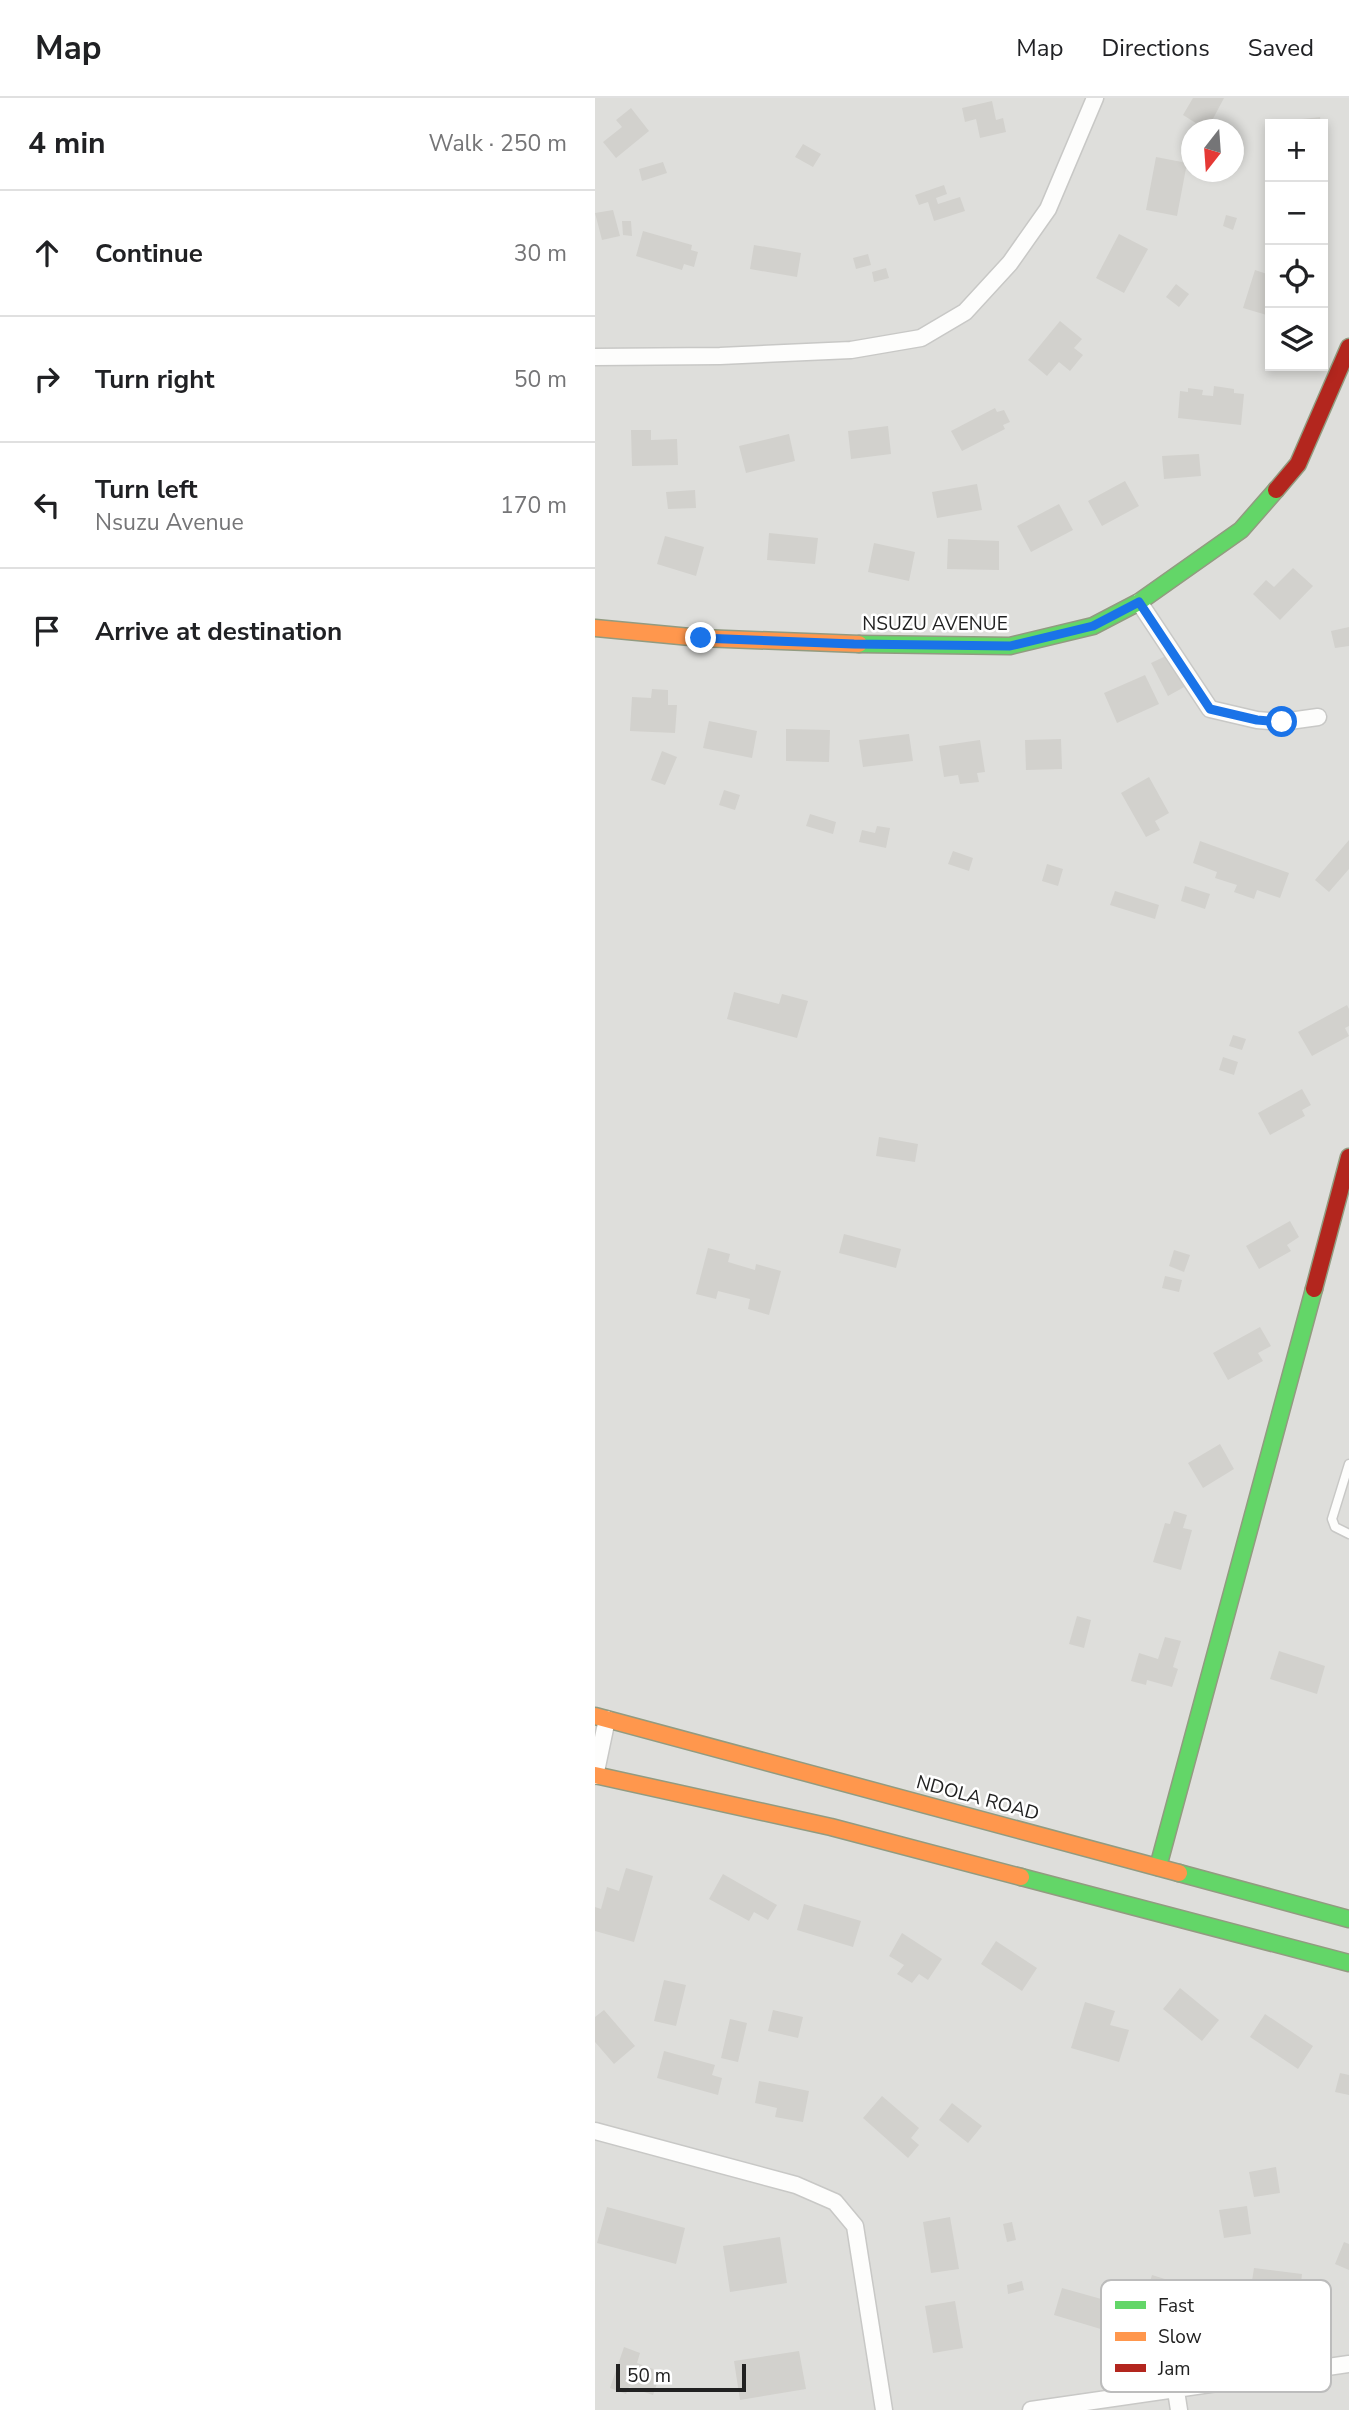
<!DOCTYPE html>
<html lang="en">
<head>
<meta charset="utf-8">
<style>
  body { margin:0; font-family:"Nunito Sans",sans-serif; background:#f2f2f2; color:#202124 }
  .controls { position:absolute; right:21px; top:21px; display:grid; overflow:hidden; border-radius:0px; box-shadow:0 4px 10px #0003 }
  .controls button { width:63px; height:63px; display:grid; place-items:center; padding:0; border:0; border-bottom:2px solid #e0e0e0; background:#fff; color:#202124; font:35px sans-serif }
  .compass { position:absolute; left:586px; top:21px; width:63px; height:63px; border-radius:50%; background:#fff; box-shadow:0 4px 10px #0003; rotate:197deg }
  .scale { position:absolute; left:21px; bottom:18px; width:130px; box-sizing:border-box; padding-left:7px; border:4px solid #212121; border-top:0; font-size:19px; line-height:24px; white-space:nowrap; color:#212121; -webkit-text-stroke:5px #fff; paint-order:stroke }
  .stop { position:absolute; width:21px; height:21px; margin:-16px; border:5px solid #1a73e8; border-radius:50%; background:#fff }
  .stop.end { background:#1a73e8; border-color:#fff; box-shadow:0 2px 7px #0008 }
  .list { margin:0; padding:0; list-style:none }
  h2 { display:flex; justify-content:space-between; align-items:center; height:91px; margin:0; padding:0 28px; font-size:30px }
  h2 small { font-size:23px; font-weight:400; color:#757577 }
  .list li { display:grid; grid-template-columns:46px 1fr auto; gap:21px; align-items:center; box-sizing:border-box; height:126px; padding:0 28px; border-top:2px solid #e0e0e0 }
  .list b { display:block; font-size:26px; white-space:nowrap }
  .list p { margin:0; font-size:23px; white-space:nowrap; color:#757577 }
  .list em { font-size:23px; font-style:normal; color:#757577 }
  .icon { flex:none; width:38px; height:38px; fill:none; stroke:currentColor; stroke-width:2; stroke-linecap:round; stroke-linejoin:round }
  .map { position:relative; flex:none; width:754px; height:2312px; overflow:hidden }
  header { display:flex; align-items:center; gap:42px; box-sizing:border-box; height:98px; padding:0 35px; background:#fff; border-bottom:2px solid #e0e0e0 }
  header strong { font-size:33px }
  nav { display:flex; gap:38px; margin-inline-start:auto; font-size:24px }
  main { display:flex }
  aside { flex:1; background:#fff }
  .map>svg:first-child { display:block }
  .residential { fill:#dededb; fill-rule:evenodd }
  .building { fill:#d2d1cd }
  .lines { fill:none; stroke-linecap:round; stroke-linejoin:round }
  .lane-casing { stroke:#c8c8c6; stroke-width:11 }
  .street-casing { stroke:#c8c8c6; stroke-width:19 }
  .fast-casing { stroke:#929b80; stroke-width:19 }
  .slow-casing { stroke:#929b80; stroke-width:19 }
  .jam-casing { stroke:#929b80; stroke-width:19 }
  .lane { stroke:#fdfdfc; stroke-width:8 }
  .street { stroke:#fdfdfc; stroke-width:16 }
  .fast { stroke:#63d668; stroke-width:16 }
  .slow { stroke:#ff974d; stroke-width:16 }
  .jam { stroke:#b3261e; stroke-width:16 }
  .route { stroke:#1a73e8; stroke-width:9 }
  .labels { text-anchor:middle; stroke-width:5; stroke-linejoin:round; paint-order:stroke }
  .street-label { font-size:19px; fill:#212121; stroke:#fff }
  .key { fill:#fff; stroke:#bcbcbc; stroke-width:2 }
  .key-label { font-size:19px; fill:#212121 }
</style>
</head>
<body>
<header>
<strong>Map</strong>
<nav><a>Map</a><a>Directions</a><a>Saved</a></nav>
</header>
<main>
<aside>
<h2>4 min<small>Walk · 250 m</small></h2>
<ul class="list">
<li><svg class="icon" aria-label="ahead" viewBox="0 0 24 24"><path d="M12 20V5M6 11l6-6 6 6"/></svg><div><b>Continue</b></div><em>30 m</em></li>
<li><svg class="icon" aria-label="right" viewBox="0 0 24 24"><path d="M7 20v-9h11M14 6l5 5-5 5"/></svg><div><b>Turn right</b></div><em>50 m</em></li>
<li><svg class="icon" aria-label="left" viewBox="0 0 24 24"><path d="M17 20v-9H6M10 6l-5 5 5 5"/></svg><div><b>Turn left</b><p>Nsuzu Avenue</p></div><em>170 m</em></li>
<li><svg class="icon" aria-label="arrive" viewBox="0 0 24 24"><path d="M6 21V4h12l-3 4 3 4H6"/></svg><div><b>Arrive at destination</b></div></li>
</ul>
</aside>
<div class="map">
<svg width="754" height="2312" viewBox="0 0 754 2312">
  <rect width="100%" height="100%" fill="#efefea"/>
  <path class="residential" d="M0,0H754V2312H0ZM675,26H728V268H675ZM596,32H638V74H596Z"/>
  <path class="building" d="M598,0H629L612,32L588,17Z
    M397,3L401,22L408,20L411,34L385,40L381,21L370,24L367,10Z
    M36,10L54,33L21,60L8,44L27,29L21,22Z
    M725,19L726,26H699L698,22Z
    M208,46L226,56L218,69L200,59Z
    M561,59L592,65L582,118L551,112Z
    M68,64L72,75L47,83L44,71Z
    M349,87L352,96L341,100L343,106L365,99L370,113L339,123L333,104L324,107L320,97Z
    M18,112L25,138L7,142L0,115Z
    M631,117L642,120L638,132L628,128Z
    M27,123H36L37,138L28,137Z
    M48,133L97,147L96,152L103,154L99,169L89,166L87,172L41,158Z
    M524,136L553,151L529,195L501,180Z
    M159,147L206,155L202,179L155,171Z
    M273,156L276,167L261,171L258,160Z
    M291,170L294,180L279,184L277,174Z
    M660,172L675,177V218L648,210Z
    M581,186L594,196L584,209L571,199Z
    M465,223L487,241L479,250L488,257L475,273L464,264L452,278L433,262Z
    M619,288L639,291V295L649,296L646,327L583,320L585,293L593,294V290L608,292L607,297L618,298Z
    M400,310L402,314L409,312L415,324L408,327L410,331L367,353L356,333Z
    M293,328L296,356L256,361L253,333Z
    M36,332H56V342L82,341L83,367L37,368Z
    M194,336L200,363L151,375L144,348Z
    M604,356L606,378L569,381L567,358Z
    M530,383L544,408L507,428L493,403Z
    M382,386L387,412L342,420L337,394Z
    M100,392L101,410L73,411L71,394Z
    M464,406L478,432L436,454L422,428Z
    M174,435L223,440L220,466L172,462Z
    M70,438L109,449L101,478L62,466Z
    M353,441L404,443V472L352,471Z
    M279,445L320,454L314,483L273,474Z
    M698,470L718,488L685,522L658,496L671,482L679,489Z
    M754,529V548L740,550L736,533Z
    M575,556L591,588L573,598L556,565Z
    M550,577L564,606L522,625L509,595Z
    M57,591L73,592V607H82L80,635L35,633L37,599L56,600Z
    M114,623L162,633L157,660L108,650Z
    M191,631L235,632L234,664L191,663Z
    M314,636L318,663L268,669L264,642Z
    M466,641L467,671L431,672L430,642Z
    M385,642L390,674L382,675L384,684L365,686L363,677L349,679L344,648Z
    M67,653L82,659L70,687L56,682Z
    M554,679L574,715L560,723L565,732L551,739L526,695Z
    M129,692L145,697L140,712L124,707Z
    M215,716L241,724L238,736L211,728Z
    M282,728L295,730L291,750L264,744L267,732L280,735Z
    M754,742V771L734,794L720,782Z
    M605,743L694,775L685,800L662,792L659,801L639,794L642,787L620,780L622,774L598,765Z
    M358,753L378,760L374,773L353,766Z
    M452,766L468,771L463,788L447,783Z
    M590,788L615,796L610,811L586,803Z
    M520,793L564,807L560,821L515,807Z
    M139,894L184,906L187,896L213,903L202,940L132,921Z
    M752,907L754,911V928L750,930L754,938L717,958L703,934Z
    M638,937L651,941L647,952L634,948Z
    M628,959L643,964L639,977L624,972Z
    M707,991L716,1007L707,1012L710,1018L675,1037L663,1015Z
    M284,1039L323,1046L320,1064L281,1058Z
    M695,1123L704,1139L692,1147L696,1153L664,1171L651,1148Z
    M249,1136L306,1151L301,1170L244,1155Z
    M113,1150L135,1156L133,1164L160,1172L161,1166L186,1173L174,1217L153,1211L155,1201L123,1193L121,1201L101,1196Z
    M579,1152L595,1157L589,1174L574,1168Z
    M570,1178L587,1182L584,1194L567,1190Z
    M665,1229L676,1248L663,1255L668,1263L633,1282L618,1255Z
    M625,1346L639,1371L608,1390L593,1365Z
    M579,1413L592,1417L588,1430L597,1432L586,1472L558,1464L570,1425L575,1426Z
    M482,1518L496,1522L489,1550L474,1546Z
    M570,1539L586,1543L578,1569L583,1571L577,1589L552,1582L551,1587L536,1583L544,1555L563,1561Z
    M684,1553L730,1568L722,1596L675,1581Z
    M31,1770L58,1778L39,1844L0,1833V1809L6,1811L12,1789L24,1793Z
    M128,1776L182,1807L173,1822L159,1814L154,1823L114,1801Z
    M209,1806L266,1823L258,1849L202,1832Z
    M307,1835L347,1861L333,1882L324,1876L317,1885L302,1876L309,1867L294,1858Z
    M401,1843L442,1870L427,1893L386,1866Z
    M69,1882L91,1887L81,1928L59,1923Z
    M585,1890L624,1922L607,1943L568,1911Z
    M490,1904L520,1913L515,1927L534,1932L524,1964L476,1950Z
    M9,1912L40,1948L19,1966L0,1944V1919Z
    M178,1912L208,1919L203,1940L173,1933Z
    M670,1916L718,1948L703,1971L655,1939Z
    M135,1921L152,1925L143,1964L126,1960Z
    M69,1953L120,1967L117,1977L127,1980L123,1997L62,1980Z
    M745,1975L754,1977V1997L740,1994Z
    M164,1983L214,1993L208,2024L180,2019L182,2010L160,2005Z
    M287,1998L324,2030L316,2040L324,2047L313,2060L268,2020Z
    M357,2005L387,2028L373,2045L344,2022Z
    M681,2069L685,2095L659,2099L654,2074Z
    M652,2108L656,2136L629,2140L624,2112Z
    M12,2109L90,2130L81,2166L2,2145Z
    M355,2119L364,2171L336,2175L328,2124Z
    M417,2124L421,2142L412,2144L408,2126Z
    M185,2139L192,2185L135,2194L128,2148Z
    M749,2144L754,2146V2172L740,2166Z
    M659,2170L707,2176L704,2203L655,2196Z
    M557,2177L592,2188L593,2184L606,2187L604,2191L607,2192L600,2216L550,2201Z
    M427,2183L429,2192L413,2196L412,2187Z
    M467,2190L517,2204L509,2232L459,2217Z
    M360,2203L368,2250L338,2255L330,2208Z
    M29,2249L45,2255L42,2265L66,2274L58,2297L34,2289L31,2296L15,2290Z
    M204,2253L211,2291L145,2302L139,2263Z"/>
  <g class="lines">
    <g class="lane-casing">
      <path id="lane" d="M754,1366L737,1421L740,1429L754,1436"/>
    </g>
    <g class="street-casing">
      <path id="street" d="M0,259L125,258L256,252L326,240L370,214L415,165L453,111L500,0
        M544,504L615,611L662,622L687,624L723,619
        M0,1678L12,1621
        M0,2033L201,2087L240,2104L260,2128L289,2312
        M581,2293L584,2312
        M436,2312L754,2266"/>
    </g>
    <g class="fast-casing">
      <path id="fast" d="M264,546L415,548L498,528L544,504L646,432L681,392
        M563,1769L719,1191
        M584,1775L754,1821
        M426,1779L754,1865"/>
    </g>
    <g class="slow-casing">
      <path id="slow" d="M0,530L106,540L264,546
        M0,1618L584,1775
        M0,1677L236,1729L426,1779"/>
    </g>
    <g class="jam-casing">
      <path id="jam" d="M681,392L703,366L754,249
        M719,1191L754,1059"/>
    </g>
    <use href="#lane" class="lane"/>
    <use href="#street" class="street"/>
    <use href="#fast" class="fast"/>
    <use href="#slow" class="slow"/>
    <use href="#jam" class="jam"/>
  </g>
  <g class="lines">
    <path class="route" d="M106,540L259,546L415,548L498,528L544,504L615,611L662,622L687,624"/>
  </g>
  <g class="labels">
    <g class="street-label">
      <text x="340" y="532">NSUZU AVENUE</text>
      <text transform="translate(383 1699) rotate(15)" y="7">NDOLA ROAD</text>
    </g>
  </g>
  <rect x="506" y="2182" width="230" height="112" rx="10" class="key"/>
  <rect x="520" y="2203" width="31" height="8" fill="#63d668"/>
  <rect x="520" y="2234" width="31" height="9" fill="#ff974d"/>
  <rect x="520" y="2266" width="31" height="8" fill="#b3261e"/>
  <g class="key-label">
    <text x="563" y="2214">Fast</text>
    <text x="563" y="2245">Slow</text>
    <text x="563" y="2277">Jam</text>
  </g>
</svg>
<div class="controls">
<button>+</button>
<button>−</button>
<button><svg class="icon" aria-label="locate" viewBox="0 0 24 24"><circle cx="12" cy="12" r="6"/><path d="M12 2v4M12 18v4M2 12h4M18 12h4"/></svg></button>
<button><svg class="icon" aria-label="layers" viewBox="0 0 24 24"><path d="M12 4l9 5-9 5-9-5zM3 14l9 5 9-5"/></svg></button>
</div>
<svg class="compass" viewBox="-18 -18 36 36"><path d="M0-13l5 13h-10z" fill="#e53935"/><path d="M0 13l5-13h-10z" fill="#757577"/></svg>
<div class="scale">50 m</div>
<div class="stop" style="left:687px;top:624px"></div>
<div class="stop end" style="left:106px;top:540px"></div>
</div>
</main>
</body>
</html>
